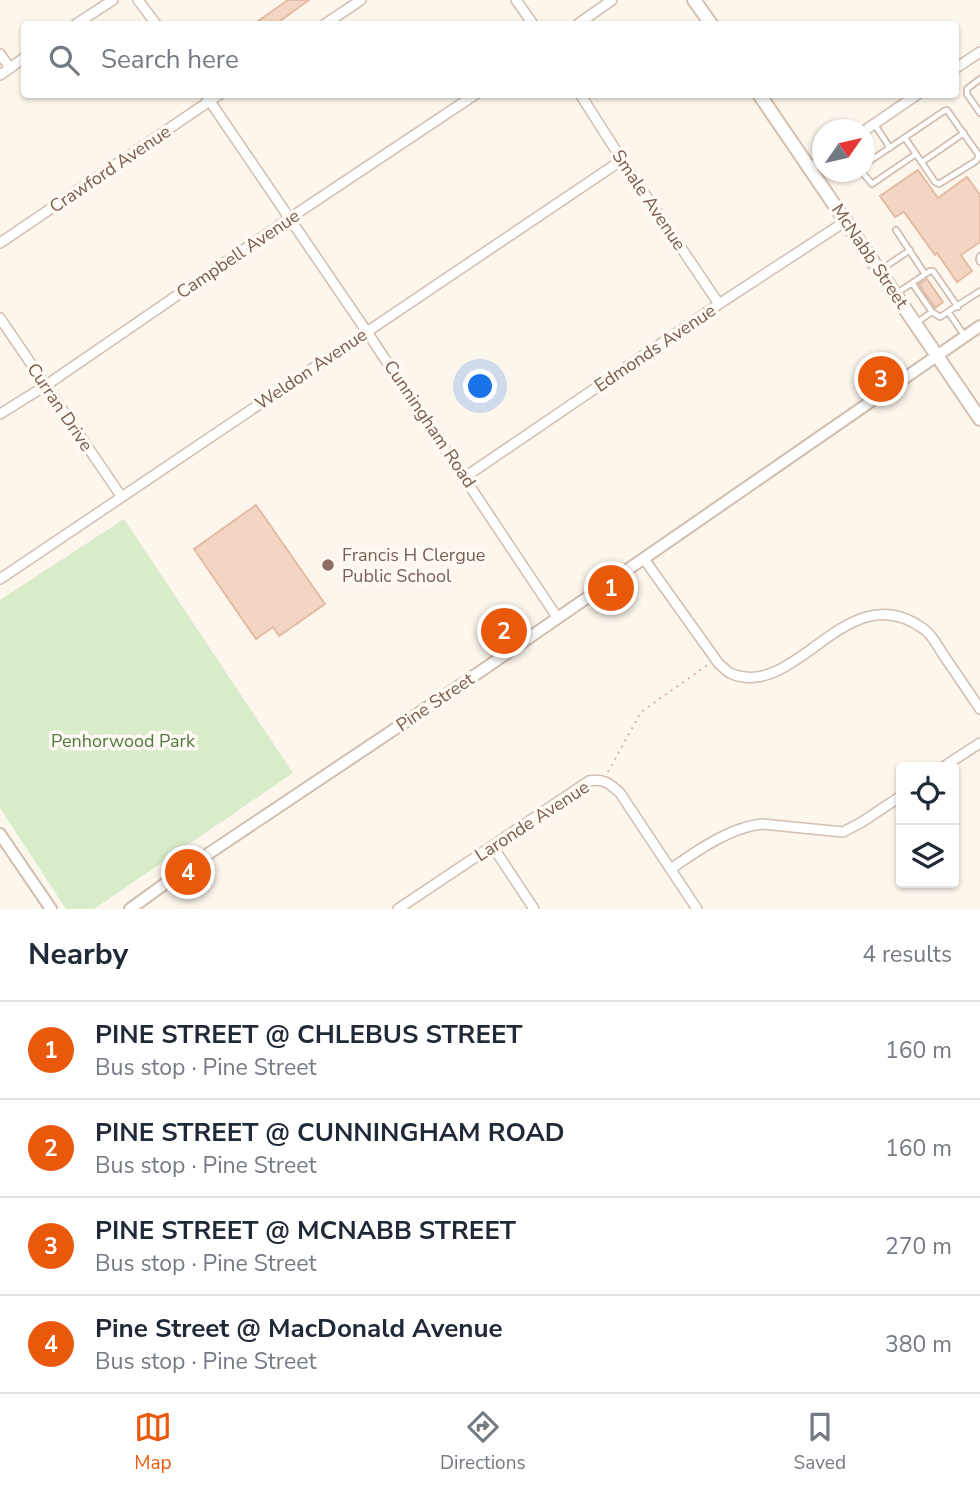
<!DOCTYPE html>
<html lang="en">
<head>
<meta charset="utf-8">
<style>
  body { margin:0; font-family:"Nunito Sans",sans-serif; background:#f6f6f7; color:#1f2937 }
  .controls { position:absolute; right:21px; bottom:21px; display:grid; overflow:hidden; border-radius:7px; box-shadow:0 2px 5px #0004 }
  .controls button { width:63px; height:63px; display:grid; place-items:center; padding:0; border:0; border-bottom:2px solid #e0e1e3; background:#fff; color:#1f2937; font:35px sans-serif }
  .compass { position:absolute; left:812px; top:119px; width:63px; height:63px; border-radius:50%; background:#fff; box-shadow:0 2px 5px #0004; rotate:56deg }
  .you { position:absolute; left:481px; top:387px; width:24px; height:24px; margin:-18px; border:5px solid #fff; border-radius:50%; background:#1a73e8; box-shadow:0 0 0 10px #1a73e833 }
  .badge { display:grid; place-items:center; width:46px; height:46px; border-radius:50%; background:#ea580c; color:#fff; font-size:23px; font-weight:700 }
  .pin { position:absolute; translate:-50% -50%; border:4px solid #fff; box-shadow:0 2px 7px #0006 }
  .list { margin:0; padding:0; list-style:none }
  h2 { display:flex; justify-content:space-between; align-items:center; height:91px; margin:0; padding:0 28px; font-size:30px }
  h2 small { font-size:23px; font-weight:400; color:#747a83 }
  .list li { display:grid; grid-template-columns:46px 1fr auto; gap:21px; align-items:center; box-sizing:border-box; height:98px; padding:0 28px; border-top:2px solid #e0e1e3 }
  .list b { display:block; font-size:26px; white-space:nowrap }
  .list p { margin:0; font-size:23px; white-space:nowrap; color:#747a83 }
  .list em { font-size:23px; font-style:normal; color:#747a83 }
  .icon { flex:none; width:38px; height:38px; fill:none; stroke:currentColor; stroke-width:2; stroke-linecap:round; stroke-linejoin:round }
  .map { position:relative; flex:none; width:980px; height:909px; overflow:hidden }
  .search { position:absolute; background:#fff; box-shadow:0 2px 5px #0004; left:21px; right:21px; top:21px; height:77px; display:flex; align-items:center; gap:18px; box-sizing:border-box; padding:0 24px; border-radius:7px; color:#747a83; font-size:26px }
  .sheet { height:483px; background:#fff }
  nav { display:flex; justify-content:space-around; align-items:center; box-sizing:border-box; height:98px; border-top:2px solid #e0e1e3; background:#fff; font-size:19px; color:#747a83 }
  nav a { display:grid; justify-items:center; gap:4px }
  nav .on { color:#ea580c }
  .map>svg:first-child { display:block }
  .green { fill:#d8ecc9 }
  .building { fill:#f3d5c3; stroke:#e6bba3; stroke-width:2 }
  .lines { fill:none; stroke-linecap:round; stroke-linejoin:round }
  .service-casing { stroke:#d1beb0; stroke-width:8 }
  .minor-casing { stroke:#d1beb0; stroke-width:12 }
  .tertiary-casing { stroke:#d1beb0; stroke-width:14 }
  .secondary-casing { stroke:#d6c0b0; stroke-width:16 }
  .path { stroke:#d9b8a5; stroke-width:2; stroke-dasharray:2 5; stroke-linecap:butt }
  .service { stroke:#fff; stroke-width:4.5 }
  .minor { stroke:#fff; stroke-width:9 }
  .tertiary { stroke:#fff; stroke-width:10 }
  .secondary { stroke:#fff; stroke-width:12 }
  .education-dot { fill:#8d6e63; stroke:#fffaf3; stroke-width:2.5 }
  .labels { text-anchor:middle; stroke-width:7; stroke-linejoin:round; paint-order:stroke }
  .street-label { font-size:18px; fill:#7a5c4d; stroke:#fffaf3 }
  .education-label { font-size:18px; fill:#785e54; stroke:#fffaf3; text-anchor:start }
  .park-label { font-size:18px; fill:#537a41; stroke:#fffaf3 }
</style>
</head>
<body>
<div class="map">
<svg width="980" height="909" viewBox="0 0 980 909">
  <rect width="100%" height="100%" fill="#fdf6ec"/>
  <path class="green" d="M124,519L293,773L94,909H66L0,808V600Z"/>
  <path class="building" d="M288,0H309L276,24H254Z
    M918,170L938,198L967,177L980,195V242L961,255L972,271L957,282L937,253L935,255L904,212L895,217L880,196Z
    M927,279L943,302L935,308L919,284Z
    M256,505L325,604L279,636L273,627L256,639L194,549Z"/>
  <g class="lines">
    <g class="service-casing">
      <path id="service" d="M980,79L967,89V94L980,113
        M875,125L890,148
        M905,138L916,154
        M922,162L964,133
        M862,172L872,184L916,154L935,182L939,184L976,161L978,158V154L947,110L944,111L864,165
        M896,230L925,274
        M980,256L979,259L980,262
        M882,269L910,250
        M912,283L930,271H933L958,307
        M897,293L912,283L932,312L940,317L980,291
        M949,313L964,335
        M916,323L932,312"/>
    </g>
    <g class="minor-casing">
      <path id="minor" d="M138,0L156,24
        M516,0L533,24
        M76,24L113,0
        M325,24L361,0
        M578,24L612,0
        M0,54L10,68
        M956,68L980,52
        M0,75L24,58
        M205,94L367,332L557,617
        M580,94L622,160L719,304
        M864,131L918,94
        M810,168L822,160
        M0,243L220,94
        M0,318L121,496
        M0,414L45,386L290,218L476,94
        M465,477L719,304L846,221
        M644,559L719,664C723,667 727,672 732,674C798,700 848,571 925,630C933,636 938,647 944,656C956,673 968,691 980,709
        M0,579L622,160
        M943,767L980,743
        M493,847L534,909
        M671,869C696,851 731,827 762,824L843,832L862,822L901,796
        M398,909L589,781C604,778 610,784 620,793L697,909"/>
    </g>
    <g class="tertiary-casing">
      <path id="tertiary" d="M0,834L51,909
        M130,909L184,870L468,680L980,326"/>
    </g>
    <g class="secondary-casing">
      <path id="secondary" d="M694,0L711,24
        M759,94L980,419"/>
    </g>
    <path class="path" d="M608,772L641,712L709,664"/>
    <use href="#service" class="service"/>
    <use href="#minor" class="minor"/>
    <use href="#tertiary" class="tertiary"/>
    <use href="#secondary" class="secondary"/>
  </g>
  <circle class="education-dot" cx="328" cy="565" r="7"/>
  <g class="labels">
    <g class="street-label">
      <text transform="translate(110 169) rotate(-34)" y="6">Crawford Avenue</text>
      <text transform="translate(649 200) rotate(56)" y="6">Smale Avenue</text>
      <text transform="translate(238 254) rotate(-34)" y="6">Campbell Avenue</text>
      <text transform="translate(870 256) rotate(56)" y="6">McNabb Street</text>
      <text transform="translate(655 348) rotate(-34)" y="6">Edmonds Avenue</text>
      <text transform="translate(311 369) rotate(-34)" y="6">Weldon Avenue</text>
      <text transform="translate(60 407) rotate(56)" y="6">Curran Drive</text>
      <text transform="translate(430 424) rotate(56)" y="6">Cunningham Road</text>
      <text transform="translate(435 702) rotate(-34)" y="6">Pine Street</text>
      <text transform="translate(532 821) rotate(-33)" y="6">Laronde Avenue</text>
    </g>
    <g class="education-label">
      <text x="342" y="561">Francis H Clergue<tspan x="342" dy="21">Public School</tspan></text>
    </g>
    <g class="park-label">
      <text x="123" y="747">Penhorwood Park</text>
    </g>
  </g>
</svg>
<div class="controls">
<button><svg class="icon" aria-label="locate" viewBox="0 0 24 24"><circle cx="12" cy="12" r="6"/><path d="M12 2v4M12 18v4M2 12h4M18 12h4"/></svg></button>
<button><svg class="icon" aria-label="layers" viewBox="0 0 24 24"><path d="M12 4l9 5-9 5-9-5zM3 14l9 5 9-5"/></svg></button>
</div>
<svg class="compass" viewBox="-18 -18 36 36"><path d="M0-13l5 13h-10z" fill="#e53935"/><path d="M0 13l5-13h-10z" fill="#747a83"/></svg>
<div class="you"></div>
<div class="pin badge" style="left:611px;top:588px">1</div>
<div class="pin badge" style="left:504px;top:631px">2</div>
<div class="pin badge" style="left:881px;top:379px">3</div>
<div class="pin badge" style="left:188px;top:872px">4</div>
<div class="search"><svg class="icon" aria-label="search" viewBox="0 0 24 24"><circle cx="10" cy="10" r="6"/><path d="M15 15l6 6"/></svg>Search here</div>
</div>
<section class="sheet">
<h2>Nearby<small>4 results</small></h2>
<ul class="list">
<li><span class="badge">1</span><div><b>PINE STREET @ CHLEBUS STREET</b><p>Bus stop · Pine Street</p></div><em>160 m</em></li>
<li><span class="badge">2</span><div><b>PINE STREET @ CUNNINGHAM ROAD</b><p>Bus stop · Pine Street</p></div><em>160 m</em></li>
<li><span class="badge">3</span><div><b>PINE STREET @ MCNABB STREET</b><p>Bus stop · Pine Street</p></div><em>270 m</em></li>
<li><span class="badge">4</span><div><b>Pine Street @ MacDonald Avenue</b><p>Bus stop · Pine Street</p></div><em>380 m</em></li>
</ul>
</section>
<nav>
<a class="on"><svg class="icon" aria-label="map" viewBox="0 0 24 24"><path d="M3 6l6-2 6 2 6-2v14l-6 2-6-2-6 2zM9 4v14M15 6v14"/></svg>Map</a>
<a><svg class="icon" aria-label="directions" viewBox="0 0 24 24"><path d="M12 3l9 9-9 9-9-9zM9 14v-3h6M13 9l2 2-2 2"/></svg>Directions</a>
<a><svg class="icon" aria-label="saved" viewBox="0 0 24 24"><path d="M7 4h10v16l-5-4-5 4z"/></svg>Saved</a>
</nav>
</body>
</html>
